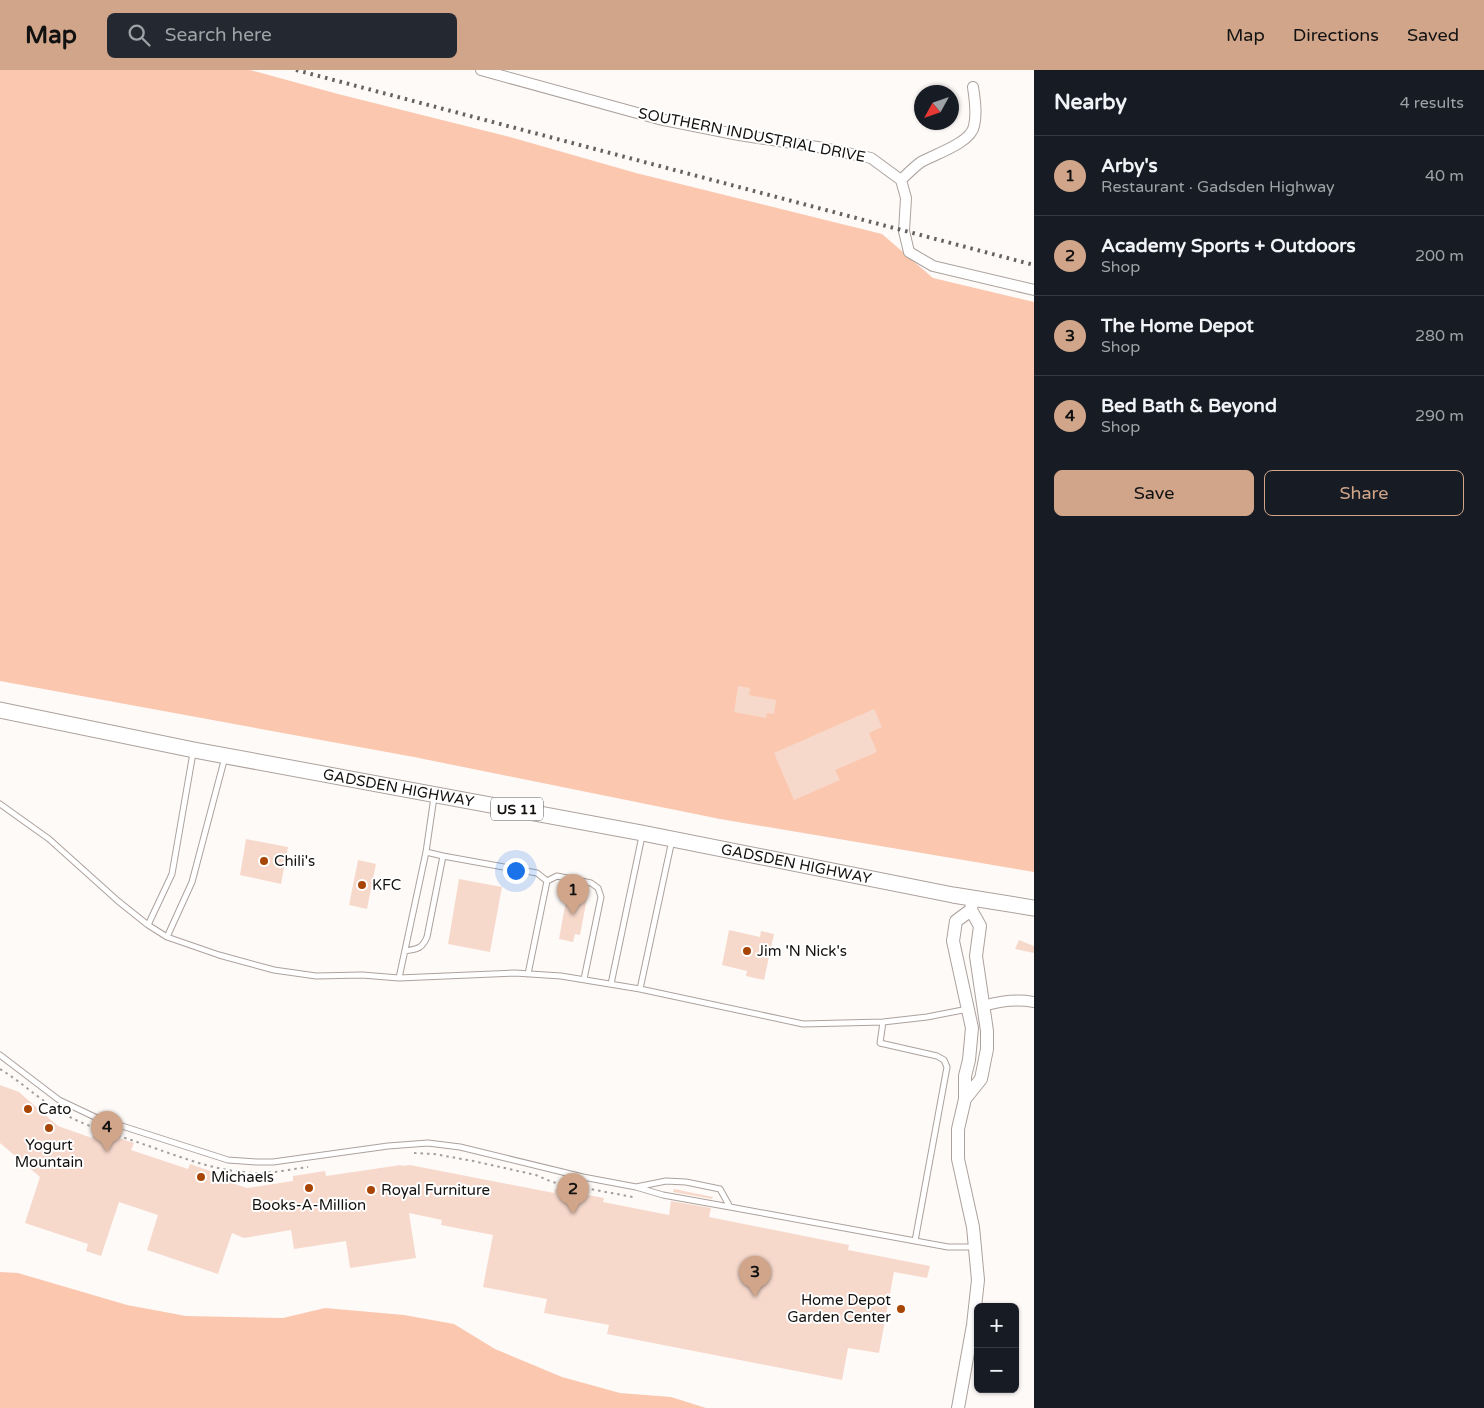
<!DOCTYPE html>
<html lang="en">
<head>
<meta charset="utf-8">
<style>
  body { margin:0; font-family:"Varela Round",sans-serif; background:#242831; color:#f1f3f6 }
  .controls { position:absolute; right:15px; bottom:15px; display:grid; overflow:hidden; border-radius:8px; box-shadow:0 1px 4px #0004 }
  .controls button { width:45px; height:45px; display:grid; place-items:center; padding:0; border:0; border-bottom:1px solid #363941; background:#171b24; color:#f1f3f6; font:25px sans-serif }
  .compass { position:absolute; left:914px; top:15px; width:45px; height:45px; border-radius:50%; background:#171b24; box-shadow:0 1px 4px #0004; rotate:230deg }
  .you { position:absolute; left:515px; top:800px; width:18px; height:18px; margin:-12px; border:4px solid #fff; border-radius:50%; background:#1a73e8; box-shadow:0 0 0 8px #1a73e833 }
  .badge { display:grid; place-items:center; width:32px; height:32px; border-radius:50%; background:#d0a589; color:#111; font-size:16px; font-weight:700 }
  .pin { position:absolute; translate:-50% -41px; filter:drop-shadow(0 1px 2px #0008) }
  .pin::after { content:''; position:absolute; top:26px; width:18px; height:15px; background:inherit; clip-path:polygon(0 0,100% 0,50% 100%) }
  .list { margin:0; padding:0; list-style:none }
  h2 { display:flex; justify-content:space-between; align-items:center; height:65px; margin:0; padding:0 20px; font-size:21px }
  h2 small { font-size:16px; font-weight:400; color:#9ea1a6 }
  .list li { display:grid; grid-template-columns:32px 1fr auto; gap:15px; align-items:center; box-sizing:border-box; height:80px; padding:0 20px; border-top:1px solid #363941 }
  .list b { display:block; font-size:19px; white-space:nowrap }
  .list p { margin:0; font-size:16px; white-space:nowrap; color:#9ea1a6 }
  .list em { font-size:16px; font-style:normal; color:#9ea1a6 }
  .actions { display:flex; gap:10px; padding:15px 20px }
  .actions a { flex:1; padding:11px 0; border:1px solid #d0a589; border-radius:8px; text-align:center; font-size:18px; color:#d0a589 }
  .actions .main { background:#d0a589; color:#111 }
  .icon { flex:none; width:28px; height:28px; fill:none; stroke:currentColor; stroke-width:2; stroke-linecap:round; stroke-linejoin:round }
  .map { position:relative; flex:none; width:1034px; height:1338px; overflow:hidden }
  header { display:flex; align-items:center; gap:30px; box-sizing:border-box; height:70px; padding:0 25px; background:#d0a589; color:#111 }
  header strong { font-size:24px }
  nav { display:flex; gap:28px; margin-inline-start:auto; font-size:18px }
  .search { width:350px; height:45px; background:#242831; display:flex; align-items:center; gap:12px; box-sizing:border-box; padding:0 18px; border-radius:8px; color:#9ea1a6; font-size:19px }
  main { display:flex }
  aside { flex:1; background:#171b24 }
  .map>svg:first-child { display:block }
  .green { fill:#fcc7af }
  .building { fill:#f7d9cc }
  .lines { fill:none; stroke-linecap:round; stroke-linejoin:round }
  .service-casing { stroke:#aca29d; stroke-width:7 }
  .minor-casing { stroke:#aca29d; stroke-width:12 }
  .tertiary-casing { stroke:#aca29d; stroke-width:14 }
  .primary-casing { stroke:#aca29d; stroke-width:17 }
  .path { stroke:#a39f9d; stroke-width:2; stroke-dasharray:2.5 4; stroke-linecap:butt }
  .service { stroke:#fff; stroke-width:5 }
  .minor { stroke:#fff; stroke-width:10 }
  .tertiary { stroke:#fff; stroke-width:12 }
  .primary { stroke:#fff; stroke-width:15 }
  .rail { stroke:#656260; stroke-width:4; stroke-dasharray:2.5 5; stroke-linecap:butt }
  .poi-dot { fill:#a74504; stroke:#fff; stroke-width:2 }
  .labels { text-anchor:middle; stroke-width:4; stroke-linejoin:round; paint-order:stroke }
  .shield { fill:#fff; stroke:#5a5856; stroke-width:1 }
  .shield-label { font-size:14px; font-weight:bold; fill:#13100e }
  .street-label { font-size:15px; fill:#13100e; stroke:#fff }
  .poi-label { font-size:15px; fill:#13100e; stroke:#fff; text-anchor:start }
</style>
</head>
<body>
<header>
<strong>Map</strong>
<div class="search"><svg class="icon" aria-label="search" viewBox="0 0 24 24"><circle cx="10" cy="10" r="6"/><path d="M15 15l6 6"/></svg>Search here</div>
<nav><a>Map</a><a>Directions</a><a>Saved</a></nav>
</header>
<main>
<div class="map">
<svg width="1034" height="1338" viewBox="0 0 1034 1338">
  <rect width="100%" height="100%" fill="#fefaf8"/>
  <path class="green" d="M0,0H250L338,24L510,67L636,103L882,164L933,208L1034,232V802L720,749L414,687L0,611Z
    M0,1202L18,1203L127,1235L186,1246L283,1248L325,1238L404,1245L454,1254L495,1279L562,1307L620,1323L671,1327L706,1338H0Z"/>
  <path class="building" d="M738,616L750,618L749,625L776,630L774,644L767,643L766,648L734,642Z
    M874,639L882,657L869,663L877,682L835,700L840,710L794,730L774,683Z
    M246,769L288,777L281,814L240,805Z
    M358,790L376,794L367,839L349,835Z
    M459,809L502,817L490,882L448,874Z
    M568,819L588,823L580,865L575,864L573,872L559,869Z
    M729,860L760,867L761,861L774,864L764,910L746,906L747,901L722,895Z
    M1019,870L1034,876V883L1015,879Z
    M0,1015L19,1022L58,1056L92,1068L95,1060L134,1073L131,1080L188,1099L190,1094L219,1104L217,1108L247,1118L293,1111V1106L325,1101L326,1106L401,1095V1096L410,1095L554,1123L555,1119L604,1128L603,1132L669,1145L671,1131L711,1138L709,1147L849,1175L848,1180L930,1196L927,1208L894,1202L879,1283L848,1278L842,1310L607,1264L609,1255L544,1243L547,1229L483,1217L493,1165L441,1155L442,1150L409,1143L416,1188L350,1198L346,1171L294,1179L291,1160L244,1168L232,1163L218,1204L147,1180L158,1145L119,1132L101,1186L86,1181L88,1174L25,1153L40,1107L0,1073Z
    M674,1119L713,1127L712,1129L673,1122Z"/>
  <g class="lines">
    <g class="service-casing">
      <path id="service" d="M0,734L49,769L118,831L148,855L167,867L219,885L274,900L316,906L362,905L399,908L515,903L561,906L640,919L803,954L883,952L927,947L968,939
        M443,786L537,803L547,811
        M148,855L172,804L193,683
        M167,867L192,812L225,687
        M405,881C417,879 422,879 427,867L443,786L426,782
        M528,904L547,811L557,806L591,813L598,818L601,827L584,909
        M399,908L426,782L434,727
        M611,914L642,766
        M640,919L672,770
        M883,952L880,973L937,986L944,990L947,997L915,1171
        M0,985L59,1030L97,1048L228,1090L257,1092H273L388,1076L428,1073L460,1077L583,1107L636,1117L666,1111L686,1112L720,1119L730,1137L948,1177H975
        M636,1117L663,1125L730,1137"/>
    </g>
    <g class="minor-casing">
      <path id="minor" d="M481,0L659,49L739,65L824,78L871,88L901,110L906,128L904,161L909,182L933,196L1034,220
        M901,110C907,104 914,97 921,92C935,84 971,73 974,56C977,44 975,30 973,17
        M983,936C1000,931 1017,929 1034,932"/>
    </g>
    <g class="tertiary-casing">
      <path id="tertiary" d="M965,1029L981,1009L987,979V961L976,886L980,856L971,840L972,833
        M958,1338L973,1255L978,1210L973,1157L958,1089V1059L965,1029V1006L969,990L972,958L953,871L956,851L971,840"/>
    </g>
    <g class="primary-casing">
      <g id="primary">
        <path id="s1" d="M0,640L194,680L642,763L953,825L1034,838"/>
      </g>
    </g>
    <path class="path" d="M0,999C23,1013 42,1032 66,1045C88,1057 113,1064 137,1072C176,1085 217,1103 259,1103C275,1103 292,1099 308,1097
      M414,1083L434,1084L473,1091L536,1105L552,1112L633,1127"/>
    <use href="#service" class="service"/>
    <use href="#minor" class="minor"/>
    <use href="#tertiary" class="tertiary"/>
    <use href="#primary" class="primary"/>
    <path class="rail" d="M296,0L1034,195"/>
  </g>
  <g class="poi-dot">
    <circle cx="264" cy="791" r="5"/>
    <circle cx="362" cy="815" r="5"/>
    <circle cx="747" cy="881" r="5"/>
    <circle cx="28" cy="1039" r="5"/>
    <circle cx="49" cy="1058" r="5"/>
    <circle cx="201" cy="1107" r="5"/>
    <circle cx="309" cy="1118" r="5"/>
    <circle cx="371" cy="1120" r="5"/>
    <circle cx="901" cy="1239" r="5"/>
  </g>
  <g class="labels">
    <rect class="shield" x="491" y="727.5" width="52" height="23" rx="4"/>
    <g class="shield-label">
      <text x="517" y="744">US 11</text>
    </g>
    <g class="street-label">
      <text transform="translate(752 65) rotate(11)" y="5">SOUTHERN INDUSTRIAL DRIVE</text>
      <text dy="5" stroke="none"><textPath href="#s1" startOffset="406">GADSDEN HIGHWAY</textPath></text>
      <text dy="5" stroke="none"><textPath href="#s1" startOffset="811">GADSDEN HIGHWAY</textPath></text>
    </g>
    <g class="poi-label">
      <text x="274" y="796">Chili's</text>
      <text x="372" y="820">KFC</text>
      <text x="757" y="886">Jim 'N Nick's</text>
      <text x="38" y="1044">Cato</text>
      <text x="49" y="1080" text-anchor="middle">Yogurt<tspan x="49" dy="17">Mountain</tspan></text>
      <text x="211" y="1112">Michaels</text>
      <text x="381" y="1125">Royal Furniture</text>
      <text x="309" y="1140" text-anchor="middle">Books-A-Million</text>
      <text x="891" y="1235" text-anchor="end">Home Depot<tspan x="891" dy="17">Garden Center</tspan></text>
    </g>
  </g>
</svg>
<div class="controls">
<button>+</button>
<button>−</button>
</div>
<svg class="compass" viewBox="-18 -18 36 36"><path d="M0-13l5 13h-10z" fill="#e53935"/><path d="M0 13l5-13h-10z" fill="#9ea1a6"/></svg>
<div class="you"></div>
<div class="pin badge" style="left:573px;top:845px">1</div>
<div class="pin badge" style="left:573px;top:1144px">2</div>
<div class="pin badge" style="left:755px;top:1227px">3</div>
<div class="pin badge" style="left:107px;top:1082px">4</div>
</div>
<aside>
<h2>Nearby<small>4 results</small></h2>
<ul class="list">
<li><span class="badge">1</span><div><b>Arby's</b><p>Restaurant · Gadsden Highway</p></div><em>40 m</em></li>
<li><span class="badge">2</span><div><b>Academy Sports + Outdoors</b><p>Shop</p></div><em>200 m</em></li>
<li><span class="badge">3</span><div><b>The Home Depot</b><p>Shop</p></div><em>280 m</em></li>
<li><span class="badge">4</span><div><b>Bed Bath &amp; Beyond</b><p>Shop</p></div><em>290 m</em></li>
</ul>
<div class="actions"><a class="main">Save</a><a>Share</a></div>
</aside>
</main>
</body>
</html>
